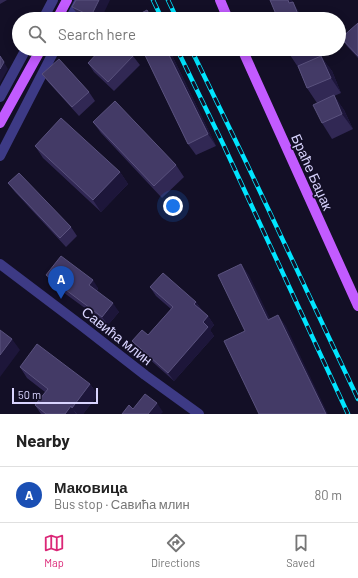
<!DOCTYPE html>
<html lang="en">
<head>
<meta charset="utf-8">
<style>
  body { margin:0; font-family:Barlow,sans-serif; background:#f6f6f6; color:#222 }
  .scale { position:absolute; left:12px; bottom:10px; width:86px; box-sizing:border-box; padding-left:4px; border:2px solid #d9d4ff; border-top:0; font-size:11px; line-height:14px; white-space:nowrap; color:#d9d4ff; -webkit-text-stroke:3px #130f26; paint-order:stroke }
  .you { position:absolute; left:173px; top:206px; width:14px; height:14px; margin:-10px; border:3px solid #fff; border-radius:50%; background:#1a73e8; box-shadow:0 0 0 6px #1a73e833 }
  .badge { display:grid; place-items:center; width:26px; height:26px; border-radius:50%; background:#db2777; color:#fff; font-size:13px; font-weight:700 }
  .pin { position:absolute; translate:-50% -33px; filter:drop-shadow(0 1px 2px #0008) }
  .pin::after { content:''; position:absolute; top:21px; width:14px; height:12px; background:inherit; clip-path:polygon(0 0,100% 0,50% 100%) }
  .list { margin:0; padding:0; list-style:none }
  h2 { display:flex; justify-content:space-between; align-items:center; height:52px; margin:0; padding:0 16px; font-size:17px }
  h2 small { font-size:13px; font-weight:400; color:#767676 }
  .list li { display:grid; grid-template-columns:26px 1fr auto; gap:12px; align-items:center; box-sizing:border-box; height:56px; padding:0 16px; border-top:1px solid #e0e0e0 }
  .list b { display:block; font-size:15px; white-space:nowrap }
  .list p { margin:0; font-size:13px; white-space:nowrap; color:#767676 }
  .list em { font-size:13px; font-style:normal; color:#767676 }
  .icon { flex:none; width:22px; height:22px; fill:none; stroke:currentColor; stroke-width:2; stroke-linecap:round; stroke-linejoin:round }
  .map { position:relative; flex:none; width:358px; height:414px; overflow:hidden }
  .search { position:absolute; background:#fff; box-shadow:0 2px 10px #0003; left:12px; right:12px; top:12px; height:44px; display:flex; align-items:center; gap:10px; box-sizing:border-box; padding:0 14px; border-radius:22px; color:#767676; font-size:15px }
  .sheet { height:108px; background:#fff }
  nav { display:flex; justify-content:space-around; align-items:center; box-sizing:border-box; height:56px; border-top:1px solid #e0e0e0; background:#fff; font-size:11px; color:#767676 }
  nav a { display:grid; justify-items:center; gap:2px }
  nav .on { color:#db2777 }
  .map>svg:first-child { display:block }
  .lines { fill:none; stroke-linecap:round; stroke-linejoin:round }
  .minor { stroke:#3d3a85; stroke-width:10 }
  .major { stroke:#c25bff; stroke-width:10 }
  .rail-casing { stroke:#00e5ff; stroke-width:4.5 }
  .rail { stroke:#130f26; stroke-width:3; stroke-dasharray:9; stroke-linecap:butt }
  .wall { fill:#312854 }
  .shaded-wall { fill:#1d163a }
  .building { fill:#433a66; stroke:#5a527e }
  .labels { text-anchor:middle; stroke-width:3.5; stroke-linejoin:round; paint-order:stroke }
  .street-label { font-size:14px; fill:#d9d4ff; stroke:#130f26 }
</style>
</head>
<body>
<div class="map">
<svg width="358" height="414" viewBox="0 0 358 414">
  <rect width="100%" height="100%" fill="#130f26"/>
  <g class="lines">
    <path class="minor" d="M43,19L53,0
      M70,19L80,0
      M0,97L26,49
      M0,156L55,49
      M0,264L82,326L145,375L199,414"/>
    <path class="major" d="M220,0L228,19
      M57,19L67,0
      M242,49L358,306
      M0,123L41,49"/>
    <g class="rail-casing">
      <path id="rail" d="M153,0L162,19
        M168,0L177,19
        M177,49L224,146L348,414
        M191,49L246,162L358,399"/>
    </g>
    <use href="#rail" class="rail"/>
  </g>
  <path class="wall" d="M0,0H7L0,4Z
    M72,7L101,19H84L79,16Z
    M358,23V58L347,46L341,38Z
    M142,49H169L216,146L196,155L188,144Z
    M286,49H317L320,56L332,71L341,93L334,96L344,110L353,129L332,139L322,123L317,103L307,88L298,67Z
    M133,56L140,65L114,91L94,72L88,63Z
    M42,74L89,92L95,101L79,116L49,83Z
    M93,122L176,165L184,177L162,198L101,133Z
    M35,146L120,172L128,184L101,212L43,158Z
    M8,183L71,227L77,236L66,247L15,192Z
    M46,275L98,288L97,291L119,312L108,325L52,284Z
    M150,287L196,302L201,309L208,316L214,325L210,330L214,336L174,381L138,349L132,341L148,335L171,309L156,296Z
    M20,367L90,384L98,395L83,414H41L35,405L45,392L27,378Z"/>
  <path class="shaded-wall" d="M99,0H110L101,19H93L91,16Z
    M288,0H292L293,3L304,19H300L289,3Z
    M147,10L153,19H152Z
    M166,49H169L216,146L208,134Z
    M315,49H317L321,57Z
    M0,55L8,69L0,83Z
    M321,56L332,71L341,93L331,78Z
    M334,95L344,110L353,129L342,114Z
    M120,172L128,184L101,212L93,200Z
    M241,264L249,275L276,331L268,320Z
    M93,280L98,288L95,293L89,285Z
    M196,302L202,311L194,304Z
    M113,303L119,312L108,325L102,317Z
    M278,315L286,326L328,414H326Z
    M208,316L214,325L210,330L214,336L174,381L168,373L203,322Z
    M12,339L20,350L0,377V355Z
    M90,384L98,395L83,414H77L72,408Z
    M157,403L163,412L161,414H148Z
    M71,406L76,414H65Z"/>
  <path class="building" d="M76,0H99L91,16L72,7Z
    M270,0H288L289,3L293,2L300,19H278Z
    M147,10L152,19H135L134,17Z
    M358,23V56L341,38Z
    M101,49H126L133,56L108,82L88,63Z
    M142,49H166L208,134L188,144Z
    M286,49H293L287,51Z
    M0,56L4,62L0,69Z
    M321,56L331,78L307,88L298,66Z
    M59,59L89,92L72,107L42,74Z
    M334,95L342,114L322,123L313,105Z
    M115,101L176,165L154,186L93,122Z
    M61,118L120,172L93,200L35,146Z
    M19,173L71,227L60,238L8,183Z
    M61,256L93,280L89,285L113,303L102,317L46,275Z
    M241,264L268,320L278,315L326,414H259L224,341L245,331L218,275Z
    M163,273L196,302L194,304L208,316L203,322L208,327L168,373L132,341L142,330L148,335L173,307L150,287Z
    M0,330L12,339L0,355Z
    M37,344L90,384L72,408L71,406L65,414H46L35,405L48,389L20,367Z
    M145,394L157,403L148,414H122L129,405L133,409Z"/>
  <g class="labels">
    <g class="street-label">
      <text transform="translate(312 172) rotate(66)" y="5">Браће Баџак</text>
      <text transform="translate(117 336) rotate(38)" y="5">Савића млин</text>
    </g>
  </g>
</svg>
<div class="scale">50 m</div>
<div class="you"></div>
<div class="pin badge" style="left:61px;top:299px;background:#1a4fb4">A</div>
<div class="search"><svg class="icon" aria-label="search" viewBox="0 0 24 24"><circle cx="10" cy="10" r="6"/><path d="M15 15l6 6"/></svg>Search here</div>
</div>
<section class="sheet">
<h2>Nearby<small></small></h2>
<ul class="list">
<li><span class="badge" style="background:#1a4fb4">A</span><div><b>Маковица</b><p>Bus stop · Савића млин</p></div><em>80 m</em></li>
</ul>
</section>
<nav>
<a class="on"><svg class="icon" aria-label="map" viewBox="0 0 24 24"><path d="M3 6l6-2 6 2 6-2v14l-6 2-6-2-6 2zM9 4v14M15 6v14"/></svg>Map</a>
<a><svg class="icon" aria-label="directions" viewBox="0 0 24 24"><path d="M12 3l9 9-9 9-9-9zM9 14v-3h6M13 9l2 2-2 2"/></svg>Directions</a>
<a><svg class="icon" aria-label="saved" viewBox="0 0 24 24"><path d="M7 4h10v16l-5-4-5 4z"/></svg>Saved</a>
</nav>
</body>
</html>
